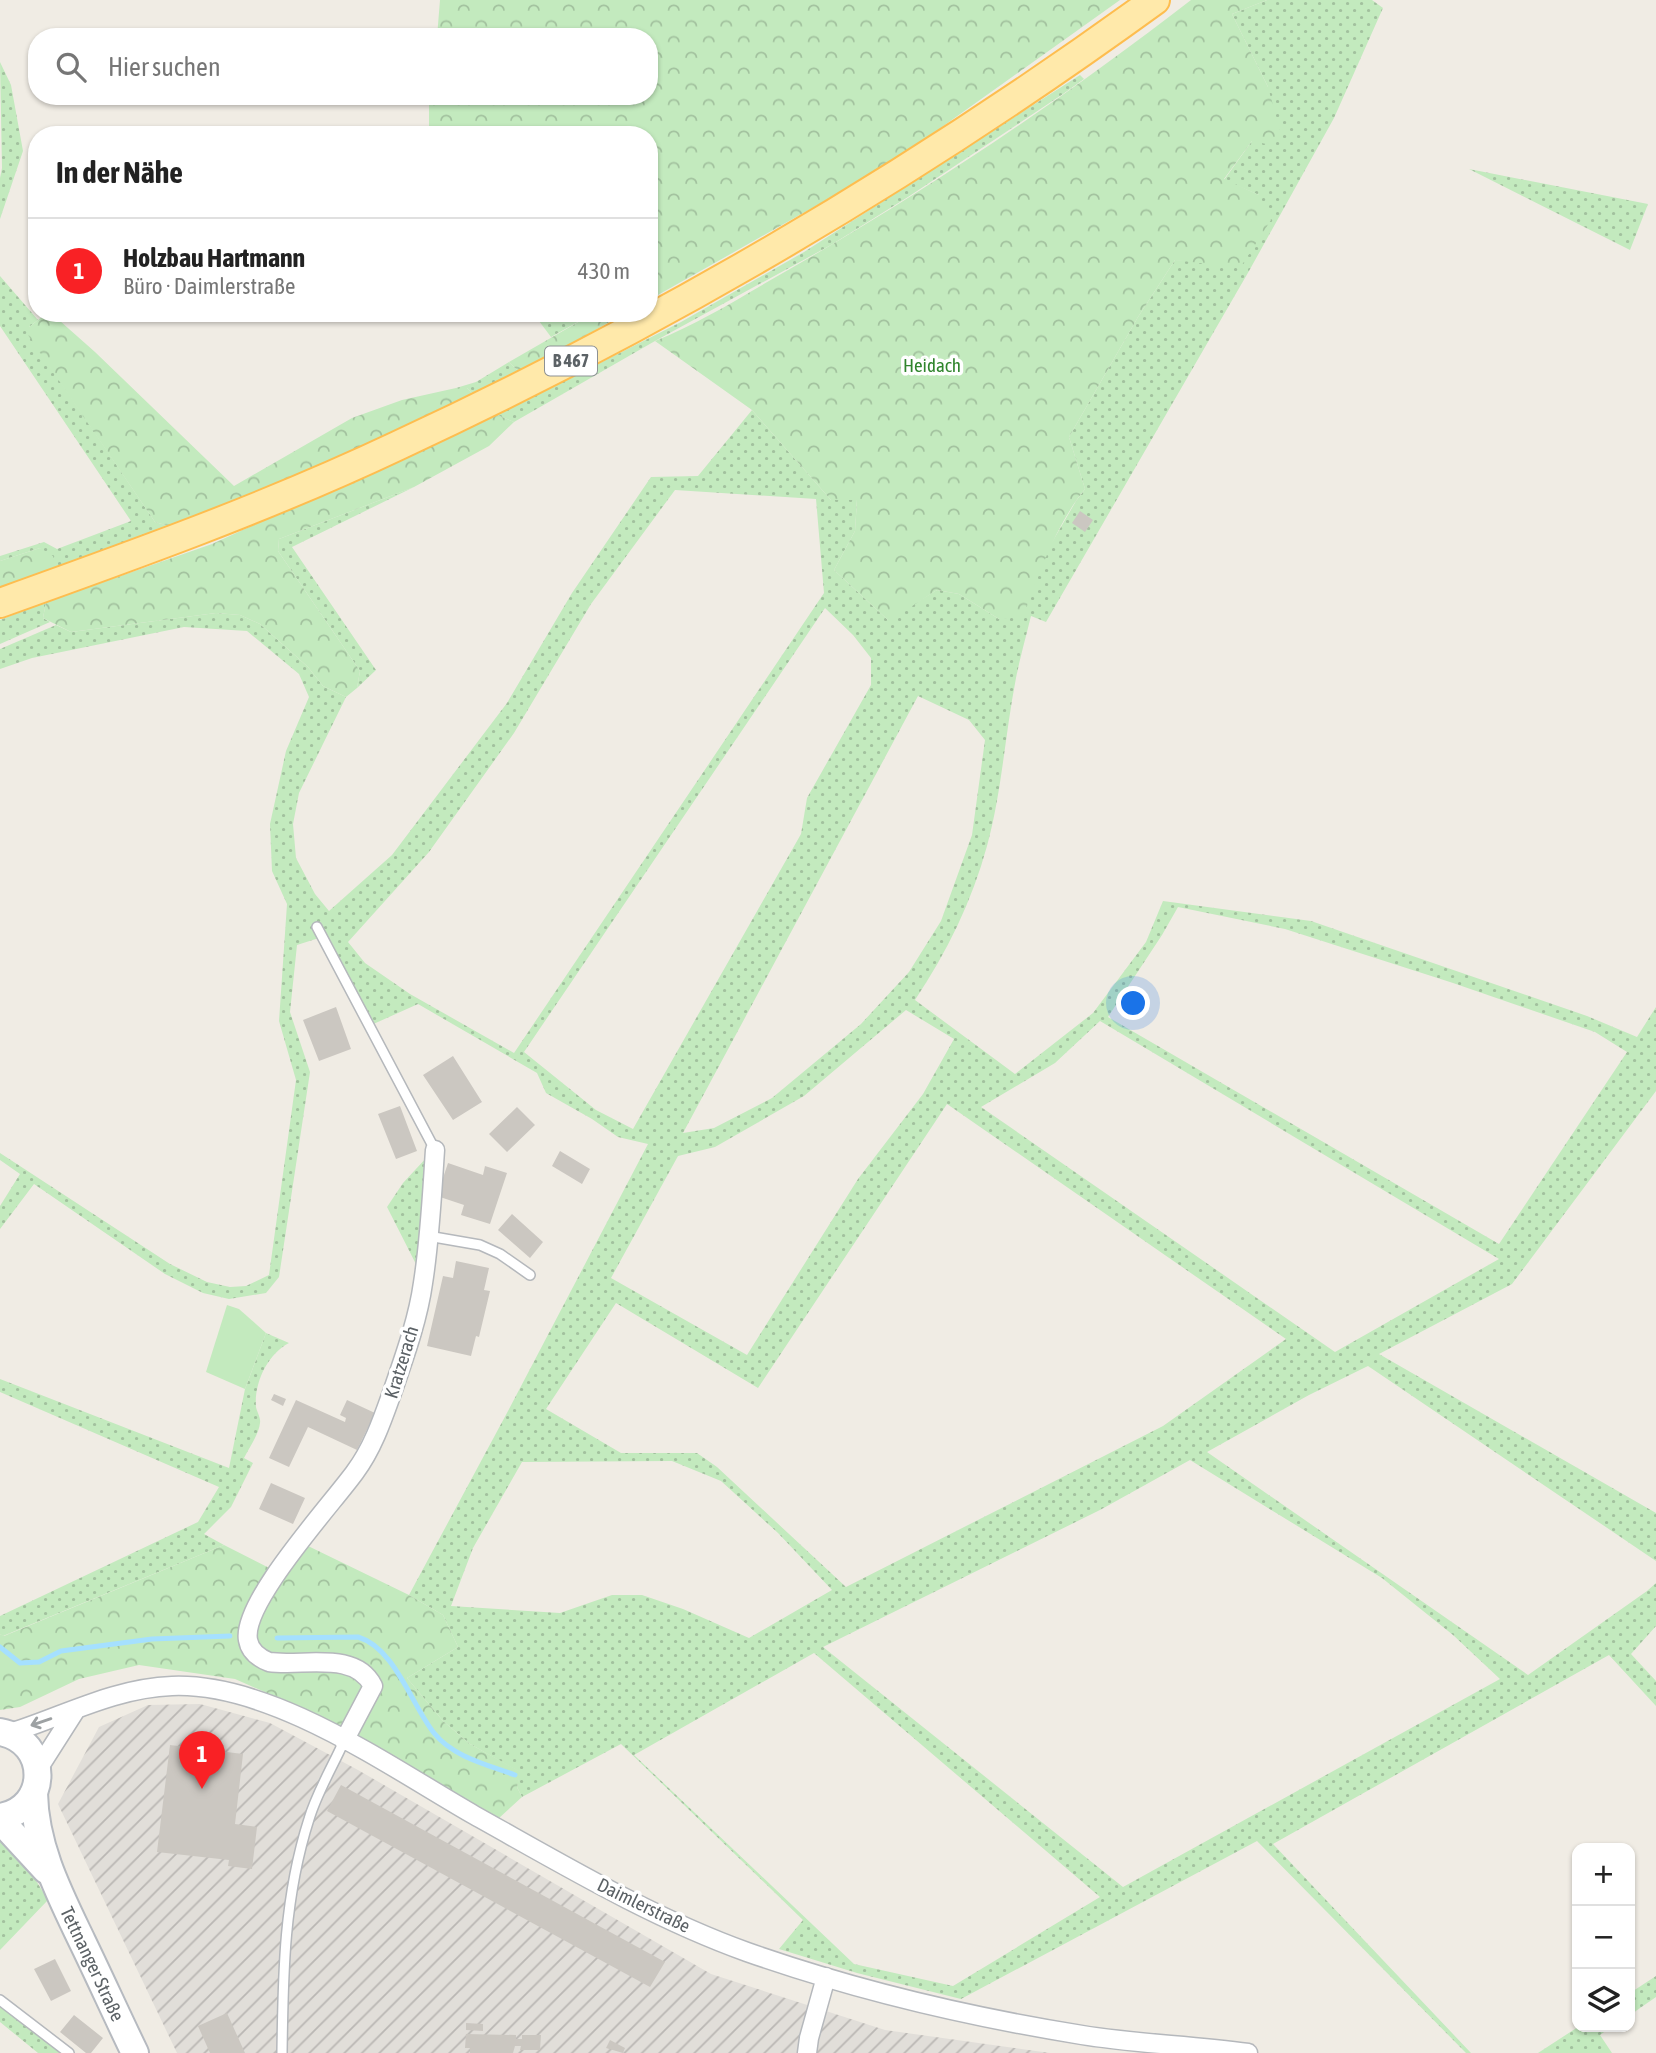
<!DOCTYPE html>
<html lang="de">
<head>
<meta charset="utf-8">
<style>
  body { margin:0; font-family:"Asap Condensed",sans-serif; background:#f2f2f2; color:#222 }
  .controls { position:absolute; right:21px; bottom:21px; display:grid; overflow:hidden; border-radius:14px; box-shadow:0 2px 5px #0004 }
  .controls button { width:63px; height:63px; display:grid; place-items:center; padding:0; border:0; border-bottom:2px solid #e0e0e0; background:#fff; color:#222; font:35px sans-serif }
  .you { position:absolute; left:1134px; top:1004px; width:24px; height:24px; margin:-18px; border:5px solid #fff; border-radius:50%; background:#1a73e8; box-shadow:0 0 0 10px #1a73e833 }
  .badge { display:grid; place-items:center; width:46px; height:46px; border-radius:50%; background:#f92125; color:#fff; font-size:23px; font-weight:700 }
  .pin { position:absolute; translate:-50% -58px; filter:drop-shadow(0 2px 4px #0008) }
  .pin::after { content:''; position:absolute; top:37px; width:24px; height:21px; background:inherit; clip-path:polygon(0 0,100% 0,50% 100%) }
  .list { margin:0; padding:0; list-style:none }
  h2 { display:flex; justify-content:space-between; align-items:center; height:91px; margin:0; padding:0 28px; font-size:30px }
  h2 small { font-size:23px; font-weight:400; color:#767676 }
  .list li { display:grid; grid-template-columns:46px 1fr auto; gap:21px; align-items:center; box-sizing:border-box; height:105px; padding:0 28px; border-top:2px solid #e0e0e0 }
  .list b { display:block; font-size:26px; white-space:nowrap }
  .list p { margin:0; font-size:23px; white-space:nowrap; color:#767676 }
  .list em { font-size:23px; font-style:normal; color:#767676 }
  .icon { flex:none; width:38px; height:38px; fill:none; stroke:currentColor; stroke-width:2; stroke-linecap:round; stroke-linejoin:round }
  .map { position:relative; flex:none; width:1656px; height:2053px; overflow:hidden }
  .search { position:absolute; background:#fff; box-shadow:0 2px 5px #0004; left:28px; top:28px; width:630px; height:77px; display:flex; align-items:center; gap:18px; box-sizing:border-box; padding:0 24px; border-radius:28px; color:#767676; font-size:26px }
  .panel { position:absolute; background:#fff; box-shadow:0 2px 5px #0004; left:28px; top:126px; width:630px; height:196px; border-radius:28px }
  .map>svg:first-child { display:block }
  .industrial { fill:url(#industrial-furrows) }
  .grass { fill:url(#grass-dots); fill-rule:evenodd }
  .forest { fill:url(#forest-crowns) }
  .garden { fill:#c3eabe }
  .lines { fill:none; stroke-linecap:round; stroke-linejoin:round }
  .stream { stroke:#a5e0ff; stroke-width:5 }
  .building { fill:#cbc7c1 }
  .lane-casing { stroke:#b5b8bc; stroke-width:12 }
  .street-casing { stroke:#b5b8bc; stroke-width:21 }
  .secondary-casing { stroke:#b6bac0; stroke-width:30 }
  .primary-casing { stroke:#febd4f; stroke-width:32 }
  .lane { stroke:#fff; stroke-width:9 }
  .street { stroke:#fff; stroke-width:18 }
  .secondary { stroke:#fff; stroke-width:26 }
  .primary { stroke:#ffe9aa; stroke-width:28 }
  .oneway { stroke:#9da1a3 }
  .labels { text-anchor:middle; stroke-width:7; stroke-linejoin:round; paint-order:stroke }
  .shield { fill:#fff; stroke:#8d9194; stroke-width:2 }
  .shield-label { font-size:18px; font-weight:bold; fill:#5c6266 }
  .park-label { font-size:19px; fill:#30852d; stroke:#fff }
  .street-label { font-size:19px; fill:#5c6266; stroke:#fff }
</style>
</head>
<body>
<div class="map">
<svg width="1656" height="2053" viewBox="0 0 1656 2053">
  <defs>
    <pattern id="industrial-furrows" width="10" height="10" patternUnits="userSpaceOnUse" patternTransform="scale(1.75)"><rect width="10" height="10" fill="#e1ded9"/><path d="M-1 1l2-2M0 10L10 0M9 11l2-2" fill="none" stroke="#bab7b4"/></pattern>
    <pattern id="grass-dots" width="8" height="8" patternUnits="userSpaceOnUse" patternTransform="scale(1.75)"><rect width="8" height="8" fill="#c3eabe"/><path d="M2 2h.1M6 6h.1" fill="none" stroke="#a2c19e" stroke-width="1.8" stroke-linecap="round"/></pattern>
    <pattern id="forest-crowns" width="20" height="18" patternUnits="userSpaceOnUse" patternTransform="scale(1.75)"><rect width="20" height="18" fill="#c3eabe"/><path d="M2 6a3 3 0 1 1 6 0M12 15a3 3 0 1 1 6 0" fill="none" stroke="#a2c19e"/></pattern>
  </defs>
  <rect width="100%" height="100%" fill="#f0ece4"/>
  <path class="industrial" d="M200,1704L270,1723L358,1770L711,1974L885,2030L1050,2053H177L58,1804L99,1727L148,1705Z"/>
  <path class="grass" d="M1267,0H1372L1383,8L1334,118L1249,271L1046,622L1031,616C1026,637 1020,657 1016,678C1005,734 1002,791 987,846C972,901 947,952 915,1000L1015,1074L1093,1013L1146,942L1163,901L1311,921L1587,1016L1637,1037L1656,1007V1091L1512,1284L1379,1354L1656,1513V1561L1368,1366L1309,1395L1207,1452L1528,1675L1647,1591L1656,1583V1626L1631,1654L1656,1681V1706L1609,1655L1273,1844L1471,2053H1466L1257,1841L961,1999L857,1973L779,1949L803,1920L621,1744L522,1797L517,1787L520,1772L470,1744L443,1721L407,1678L458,1647L443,1615L409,1595L508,1411L648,1144L618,1137L592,1119L546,1093L537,1073L418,1004L369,1026L322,937L297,945L290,1012L310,1072L279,1277L266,1293L229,1299L203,1293L165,1274L34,1184L0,1229V1206L20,1174L0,1160V1153L170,1264L207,1282L230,1287L246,1286L269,1275L296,1080L279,1021L287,904L272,871L270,824L286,751L309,697L299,674L247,631L184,627L32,658L0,669V649L56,625L71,632L216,613L240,615L260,624L308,667L323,686L346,697L299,793L293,824L296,858L315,894L329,911L392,855L507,703L572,593L651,477L698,476L752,410L831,500L857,499L855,531L834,570L888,620L937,590L959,594L999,619L1051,544L1076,501L1085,489L1069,437L1138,317L1175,260L1199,261L1259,195L1224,180L1252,141L1268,87L1232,14ZM675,490L816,499L824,593L514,1053L410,994L365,963L348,942L429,852L514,733L591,604ZM825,608L853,635L871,658V685L807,798L801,834L633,1129L596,1110L524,1052ZM918,696L969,720L985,740L972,835L941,921L909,972L861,1024L772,1098L714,1128L683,1133ZM1178,907L1285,929L1453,983L1595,1032L1627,1052L1499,1244L1108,1017L1162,935ZM906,1010L954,1039L923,1094L858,1179L747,1355L611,1278L678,1156L715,1147L804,1096ZM1100,1021L1499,1259L1335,1352L981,1107L1055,1063ZM947,1104L1286,1339L1163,1426L846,1587L717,1467L697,1453H621L546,1409L616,1303L758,1388ZM1190,1460L1382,1578L1453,1635L1500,1679L1123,1887L823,1647L1100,1510ZM672,1461L721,1481L778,1533L832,1590L749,1638L683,1609L642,1595H612L560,1613L451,1606L473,1548L522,1462ZM814,1653L1100,1897L953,1986L854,1964L634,1755Z
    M0,62L11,85L23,151L0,219V178L2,168Z
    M1080,75L1084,79L1063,94L908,197L831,245L655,341L514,422L497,415L681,322L804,252Z
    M1469,169L1648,204L1630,250Z
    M0,276L38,320L29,327V335L155,522L169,526L57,570L40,548L0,561V556L44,542L57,549L131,521L0,326Z
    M533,313H594L551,337Z
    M509,362L520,373L476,397L467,388H456L476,382Z
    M414,487L292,547L376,670L357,688L360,671L278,551L279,539Z
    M46,602L43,618L50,622L0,644V620Z
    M428,1156L420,1272L387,1207L403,1183Z
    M266,1333L289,1343C268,1354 254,1382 256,1407C257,1412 261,1418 260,1423C259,1434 249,1448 244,1458L253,1463L231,1507L204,1534L224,1545L3,1636L0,1634V1616L198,1522L219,1487L0,1392V1379L229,1468L245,1389Z
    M0,1839L30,1871L48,1900L0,1950Z
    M1656,1976V1997L1630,2015V1993Z
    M0,2006L62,2053H38L0,2022Z
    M1578,2027H1611L1600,2035L1612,2053H1538Z"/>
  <path class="forest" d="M440,0H1120L890,164L649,300V135H429V96H649V37H437Z
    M1191,0H1267L1232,14L1268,87L1280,131L1271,145L1252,141L1224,179L1259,195L1271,220L1240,268L1175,260L1138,317L1069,437L1085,489C1055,526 1040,572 1023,616L999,619L959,594L937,590L889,621L834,570L855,531L857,500H831L752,410L655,341C703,322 749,292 795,266C931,188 1067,96 1191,0Z
    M47,313H51L95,352L234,486L352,418L402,400L456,388H467L476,397L211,511L169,526L155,522L28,335L29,327Z
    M594,313H625L520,373L509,362Z
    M497,415L514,422L489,446L414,487L279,539L278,551L360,671L357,688L346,697L323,686L308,667L260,624L240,615L216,613L71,632L43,618L46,602L212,544Z
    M40,548L53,556L57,570L0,589V561Z
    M224,1545L283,1575L306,1545L409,1595L443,1615L458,1647L407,1678L443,1721L470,1744L521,1772L517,1787L522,1797L498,1819L331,1721L235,1679L139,1665L79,1679L20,1707L0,1710V1634L4,1636Z"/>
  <path class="garden" d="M227,1305L239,1309L266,1333L245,1389L206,1372Z"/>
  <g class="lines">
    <path class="stream" d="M277,1638L358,1637C395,1648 411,1704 434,1733C453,1757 488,1765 515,1775
      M0,1647L20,1663L39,1662L61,1651L152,1639L230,1636"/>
  </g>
  <path class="building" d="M1080,511L1093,520L1085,532L1072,523Z
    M336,1007L351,1049L319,1061L303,1020Z
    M453,1056L482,1102L453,1120L423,1075Z
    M400,1106L417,1151L396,1159L378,1114Z
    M517,1107L535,1125L507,1152L489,1134Z
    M560,1151L590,1169L582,1184L552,1166Z
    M448,1163L483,1175L485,1166L507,1173L490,1224L461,1215L464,1205L437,1196Z
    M512,1214L543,1242L530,1258L498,1230Z
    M456,1261L489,1268L484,1290L490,1291L479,1337L476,1336L471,1356L427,1346L443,1276L453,1278Z
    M274,1394L286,1399L283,1406L271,1400Z
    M296,1400L345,1422L346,1418L340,1415L347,1400L375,1413L357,1450L308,1427L289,1467L269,1458Z
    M271,1483L305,1498L293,1524L259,1509Z
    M170,1745L243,1754L235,1824L257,1827L252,1869L228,1866L229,1860L157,1852Z
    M341,1785L665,1962L650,1987L327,1811Z
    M55,1959L71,1991L51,2001L34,1969Z
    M227,2013L245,2053H210L198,2026Z
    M74,2015L103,2038L91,2053H86L60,2032Z
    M466,2023L483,2024V2031L466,2030Z
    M466,2034L516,2035V2039H522V2035H541L540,2050H520L521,2046H515L513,2053H470V2048H465Z
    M610,2040L625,2048L623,2053L606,2048Z"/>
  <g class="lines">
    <g class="lane-casing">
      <path id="lane" d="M317,927L435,1150
        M428,1236L480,1245L500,1254L530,1275
        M0,2000L69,2053
        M282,2053C283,1972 284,1897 309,1819C317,1792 333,1766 344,1741"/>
    </g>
    <g class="street-casing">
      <path id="street" d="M7,1734C62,1717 114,1688 172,1686C272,1682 390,1767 474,1815C562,1864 652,1918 747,1952C855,1990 970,2017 1082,2035C1137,2044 1193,2045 1248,2053
        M344,1741L373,1686C355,1650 302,1667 269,1662C259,1658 250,1652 248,1640C241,1603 332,1504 355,1472C373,1448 383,1418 393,1390C405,1355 418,1319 423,1283C430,1239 432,1194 435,1150
        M38,1769L75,1711
        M807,2053L809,2038L826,1977"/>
    </g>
    <g class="secondary-casing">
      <g id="secondary">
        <path d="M0,1732C50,1741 50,1809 0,1817"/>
        <path id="s1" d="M34,1793C35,1847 59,1893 82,1941C100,1978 117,2016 135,2053"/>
        <path d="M0,1820L46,1870"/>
      </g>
    </g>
    <g class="primary-casing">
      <path id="primary" d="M0,603C134,555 268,507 397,446C664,322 917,173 1155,0"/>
    </g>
    <use href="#lane" class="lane"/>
    <use href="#street" class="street"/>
    <use href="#secondary" class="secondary"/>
    <use href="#primary" class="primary"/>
  </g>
  <defs><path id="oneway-shaft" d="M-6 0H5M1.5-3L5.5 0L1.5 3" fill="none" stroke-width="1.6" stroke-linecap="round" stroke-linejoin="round" transform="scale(1.75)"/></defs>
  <use class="oneway" href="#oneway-shaft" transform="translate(41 1722) rotate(161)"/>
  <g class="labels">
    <rect class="shield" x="545" y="346.5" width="52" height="29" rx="5"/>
    <g class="shield-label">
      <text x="571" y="367">B 467</text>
    </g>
    <g class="park-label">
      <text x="932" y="372">Heidach</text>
    </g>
    <g class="street-label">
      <text transform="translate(401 1362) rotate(-73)" y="7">Kratzerach</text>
      <text transform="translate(644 1905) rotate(26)" y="7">Daimlerstraße</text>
      <text dy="7" stroke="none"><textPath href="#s1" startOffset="182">Tettnanger Straße</textPath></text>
    </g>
  </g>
</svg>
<div class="controls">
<button>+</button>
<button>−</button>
<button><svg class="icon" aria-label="layers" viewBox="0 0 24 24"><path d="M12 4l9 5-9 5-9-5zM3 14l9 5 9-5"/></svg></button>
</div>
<div class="you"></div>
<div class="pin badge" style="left:202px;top:1789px">1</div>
<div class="search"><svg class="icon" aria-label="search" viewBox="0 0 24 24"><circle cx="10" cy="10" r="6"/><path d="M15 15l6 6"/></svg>Hier suchen</div>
<section class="panel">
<h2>In der Nähe<small></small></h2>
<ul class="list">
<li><span class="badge">1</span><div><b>Holzbau Hartmann</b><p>Büro · Daimlerstraße</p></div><em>430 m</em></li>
</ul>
</section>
</div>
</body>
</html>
